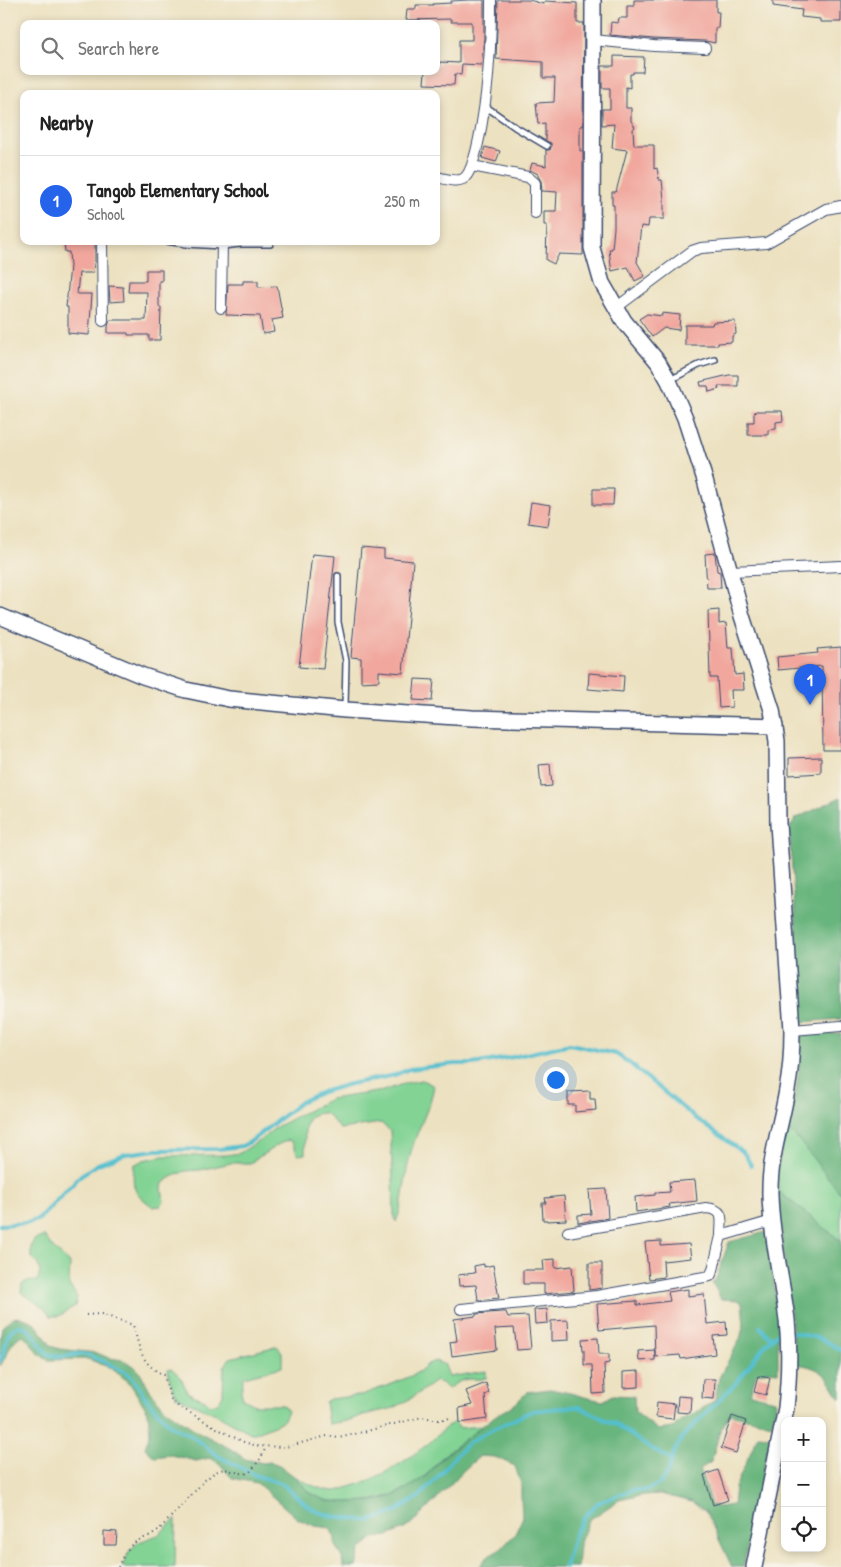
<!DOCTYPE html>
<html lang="en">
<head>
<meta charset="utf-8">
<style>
  body { margin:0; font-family:"Patrick Hand",sans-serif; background:#f2f2f2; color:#222 }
  .controls { position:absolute; right:15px; bottom:15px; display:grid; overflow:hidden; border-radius:10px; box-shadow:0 2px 8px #0003 }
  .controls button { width:45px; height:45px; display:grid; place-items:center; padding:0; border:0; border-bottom:1px solid #e0e0e0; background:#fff; color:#222; font:25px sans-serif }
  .you { position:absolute; left:555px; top:1079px; width:18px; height:18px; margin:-12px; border:4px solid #fff; border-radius:50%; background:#1a73e8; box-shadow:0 0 0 8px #1a73e833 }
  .badge { display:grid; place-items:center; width:32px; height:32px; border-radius:50%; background:#2563eb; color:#fff; font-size:16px; font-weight:700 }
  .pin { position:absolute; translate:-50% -41px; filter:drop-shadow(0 1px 2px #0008) }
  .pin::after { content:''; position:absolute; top:26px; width:18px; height:15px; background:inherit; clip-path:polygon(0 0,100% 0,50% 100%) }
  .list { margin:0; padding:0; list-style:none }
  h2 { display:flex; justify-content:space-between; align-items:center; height:65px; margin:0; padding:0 20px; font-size:21px }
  h2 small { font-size:16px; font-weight:400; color:#767676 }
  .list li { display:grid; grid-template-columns:32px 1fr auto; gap:15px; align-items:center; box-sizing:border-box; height:90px; padding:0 20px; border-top:1px solid #e0e0e0 }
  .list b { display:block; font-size:19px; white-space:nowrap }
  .list p { margin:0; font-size:16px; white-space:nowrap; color:#767676 }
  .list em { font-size:16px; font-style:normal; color:#767676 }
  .icon { flex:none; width:28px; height:28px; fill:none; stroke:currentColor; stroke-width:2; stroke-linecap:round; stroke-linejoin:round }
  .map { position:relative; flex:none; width:841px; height:1567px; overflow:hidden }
  .search { position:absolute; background:#fff; box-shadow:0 2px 8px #0003; left:20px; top:20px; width:420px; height:55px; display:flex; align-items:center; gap:12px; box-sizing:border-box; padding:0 18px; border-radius:10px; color:#767676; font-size:19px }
  .panel { position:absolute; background:#fff; box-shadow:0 2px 8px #0003; left:20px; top:90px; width:420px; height:155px; border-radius:10px }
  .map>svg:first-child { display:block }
  .green { fill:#82d394; stroke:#4e8179 }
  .forest { fill:#69b57e; stroke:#42726e }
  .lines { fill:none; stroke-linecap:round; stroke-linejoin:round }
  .stream { stroke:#54bfcf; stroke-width:4 }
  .building { fill:#f1a79e }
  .lane-casing { stroke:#3a4a6d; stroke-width:8 }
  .street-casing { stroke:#3a4a6d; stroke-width:12 }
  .secondary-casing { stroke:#3a4a6d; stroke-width:18 }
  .path { stroke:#3a4a6d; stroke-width:2; stroke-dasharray:1 4; stroke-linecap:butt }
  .lane { stroke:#fff; stroke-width:5 }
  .street { stroke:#fff; stroke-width:10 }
  .secondary { stroke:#fff; stroke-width:15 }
</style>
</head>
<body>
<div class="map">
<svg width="841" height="1567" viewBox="0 0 841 1567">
  <rect width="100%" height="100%" fill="#f7f3e8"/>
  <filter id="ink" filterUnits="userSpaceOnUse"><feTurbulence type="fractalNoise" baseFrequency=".02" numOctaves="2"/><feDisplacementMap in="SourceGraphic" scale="10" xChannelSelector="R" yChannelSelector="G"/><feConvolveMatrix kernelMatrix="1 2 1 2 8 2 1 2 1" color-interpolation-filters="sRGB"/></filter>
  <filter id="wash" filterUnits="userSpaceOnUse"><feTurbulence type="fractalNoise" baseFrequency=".0096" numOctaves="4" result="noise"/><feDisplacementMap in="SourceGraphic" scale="20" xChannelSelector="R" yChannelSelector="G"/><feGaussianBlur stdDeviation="1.12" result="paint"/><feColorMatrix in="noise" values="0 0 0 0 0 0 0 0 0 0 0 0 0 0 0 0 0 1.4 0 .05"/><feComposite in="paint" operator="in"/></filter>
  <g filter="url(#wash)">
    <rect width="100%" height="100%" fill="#ece1c0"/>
    <path class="green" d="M422,1080L434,1086C430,1109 417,1129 411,1152C404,1175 405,1200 396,1222L394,1216L393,1178L390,1131L381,1123L340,1129L326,1113C299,1112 306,1135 305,1154L298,1155L293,1143L289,1140L279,1144L250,1163H231L200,1170L185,1171L172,1177L163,1183L162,1189L164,1201L161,1206L153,1207C133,1192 132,1189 134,1165L143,1160L163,1156L226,1155L240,1153L262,1139L276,1127L330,1099L383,1091L406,1083Z
      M786,1128L802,1144L841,1194V1241L778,1191L777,1170Z
      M44,1236L54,1249L70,1263L69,1285L77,1297L75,1306L59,1316H50L45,1309L21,1292L22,1285L25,1282L37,1281C42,1270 40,1265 31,1257V1247L34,1240Z
      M277,1346L282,1352V1367L244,1377L241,1391L243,1399L255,1405H283L288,1411L283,1421L255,1433H251L218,1415L177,1397L170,1381L168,1369H172L180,1376L188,1393L205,1400L210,1405L218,1403L223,1395L224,1367L230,1358Z
      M435,1361L445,1365L449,1377L486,1371V1378C480,1380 476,1379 470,1379C462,1379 454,1384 448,1389L442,1383L436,1381L413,1397L394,1408L363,1415L347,1421L328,1424L325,1402L330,1399L361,1395L392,1384L411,1376L420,1371L428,1364Z
      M455,1422L459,1428L483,1426C470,1436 455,1446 443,1456C437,1462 432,1470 425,1476C405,1493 381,1501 355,1502C324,1503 316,1500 295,1477C308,1483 321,1491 335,1491C340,1491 346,1488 350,1487C379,1479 404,1462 428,1444C436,1437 446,1425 455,1422Z
      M176,1519L175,1567H122L130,1550L139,1542L158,1535Z"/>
    <path class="forest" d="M841,797V1019L800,1022L799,962L789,829L795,819Z
      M841,1033V1194L802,1144L786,1128L796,1091L799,1068L801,1036Z
      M778,1191L841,1241V1398C837,1394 835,1390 832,1385C824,1370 812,1366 796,1364C791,1306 781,1249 778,1191Z
      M766,1232L774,1282L778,1320V1372L768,1371L756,1374L750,1394L775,1400L776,1404L772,1424L730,1414L720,1431L711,1462L700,1469L711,1505L718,1507L733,1505L735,1488L758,1435L770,1436L743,1567H732L706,1512L692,1502L660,1494L644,1495L619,1500L589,1520L579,1545L577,1567H479L487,1557L501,1549L515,1534L522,1519L521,1495V1484L515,1466L495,1457L480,1456L465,1469L423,1513L406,1528L388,1536L373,1538L360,1550L356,1567H343L342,1556L335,1546V1538L330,1528L315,1526L298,1519L257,1483L232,1478L219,1463L209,1458L196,1461L171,1455L154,1457L145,1448L150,1433L148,1412L129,1382L111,1368L88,1359L48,1360C37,1355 32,1343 23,1335C10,1340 7,1356 0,1366V1342L2,1327L12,1318L20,1317L32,1321L39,1328L51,1346L59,1349L97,1353L109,1358L123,1360L134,1366L140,1372L151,1392L166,1410L197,1431L231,1449L245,1459L263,1463L271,1462L279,1465L295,1477L310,1493L327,1501L344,1502L373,1501L393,1496L407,1488L426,1476L444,1456L495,1416L515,1404L527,1392L550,1389L570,1393L588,1398L603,1401L613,1395L634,1396L635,1412L658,1430L673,1428L680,1421L694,1414L715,1400L719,1378L740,1339L744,1324L742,1303L738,1300L721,1299L712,1282L715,1281L717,1276L729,1242Z"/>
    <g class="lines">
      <path class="stream" d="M0,1225L28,1223L39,1219L81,1175L98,1164L125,1154L156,1150L219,1149L242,1146L250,1142L302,1101L322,1092L350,1084L395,1075L409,1069L455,1064H473L513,1057L570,1044L616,1054L628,1062L694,1117L744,1153L751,1165
        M760,1327L767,1334L773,1338
        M791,1332L822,1339L841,1350
        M0,1361C5,1352 5,1343 9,1334C10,1331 12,1330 14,1328C27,1318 39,1346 48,1354L60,1357L78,1354L87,1355L103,1361L125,1372L132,1377L148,1401L171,1426L190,1435L220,1457L257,1476L281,1483L308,1506L318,1512L332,1516L369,1521L393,1513L420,1496L443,1471L455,1456L469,1443L483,1434L532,1411L570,1407H580L605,1420L616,1424L642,1443L672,1460
        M565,1567L575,1533L585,1516L598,1503L631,1490H646L660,1484L668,1472L674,1452L683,1436L737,1382L765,1345L782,1330H784"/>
    </g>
    <g id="blocks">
      <path class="building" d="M469,0H484V38L481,65L462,64L461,75L455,74L454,85L424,84L425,71H436V64L440,65V62L459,63V40H472V22H451V19L406,20L407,9H416V5H433V4L451,3V1Z
        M498,0H529L544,4L545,1L577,3V23H584L583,126H580V151H583V255L559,254L554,264L546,260L547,225H544V211H556L557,192L542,191L541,181L538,176V174L530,170L532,163L546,166V150H550L551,147V143L546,141V136H545V123L538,124L536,103L554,102L555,78H543V62L496,59Z
        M634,0H716V12H719L718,28H715V43L705,41L654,39L610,35L611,22L618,23L619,18H627V6H634Z
        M773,0H841V22H820V19L801,17L802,10L773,6Z
        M614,56L644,57L643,72H633V74H630V88L626,87V108H631V121L635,127L633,129L634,145H654V169L657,168L659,180H662L664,199V219H649L648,227L641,226L637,262L645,276L635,281L628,267L612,271L611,266L609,249H612L614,228V205H612V192H616L627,150L612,148L614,124L602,125V109H610V88H602V66H614Z
        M485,147L500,151L496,162L482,158Z
        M64,241H95V263H94L93,273H79L77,294H92L89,335L68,333V307H66L70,266L69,252H65Z
        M146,270H162V281H159V307H161L160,340H149V335H128V333H108V326L110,320H146L147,292H128L129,281H146Z
        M243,281H258V287L277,286L283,318L272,320L274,332L263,334L260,316L226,315L228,284H243Z
        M109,286L123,287L124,301L110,302Z
        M662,313L680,315L679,330L664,328L652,337L639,319L647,314L662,316Z
        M735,321L736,334L732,336V342L718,343V345H685V325H712L713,322Z
        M729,375H738V386H718L719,389L709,392L708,386H701L700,382Z
        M756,411H782L783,421L776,422V429L768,430V435H748V422H754V413Z
        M593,489H614L613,505H593Z
        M531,502L551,505L548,526L528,523Z
        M361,548L384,550V558L413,561L403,673L379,671V681L361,682V658L351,657Z
        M715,553L717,571L720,572L721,588H707L705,554Z
        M312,554L335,556L323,669L299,667Z
        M719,610V624L726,623L728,648H733L735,675L743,674L744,690H731L732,707L719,708L717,678H710L708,611Z
        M841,647V750H823L822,666L778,670L777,657L818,653L817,649Z
        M589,673L624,676L623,692L588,689Z
        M415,679L434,680L432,701L413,700Z
        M821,757V773L789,775V758Z
        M550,764L552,786L541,787L539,765Z
        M590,1091V1099H595L596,1110L575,1112V1105H568V1092Z
        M695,1180L697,1201L669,1204L670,1207L636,1212L635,1197L655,1195V1193L670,1192L669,1182Z
        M606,1189L608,1218L578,1223V1215L591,1214L589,1190Z
        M564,1196L566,1220L547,1221V1220H543L542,1203H546L545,1198Z
        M661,1241V1246L689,1244L691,1258L663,1261L664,1277L649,1279L645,1242Z
        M555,1259V1268L572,1266L574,1291L544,1294V1284H523V1270H544L543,1260Z
        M589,1263H602V1288L589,1290Z
        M484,1264V1267L493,1265L499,1298L478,1300L476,1285L459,1286L458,1275L475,1273L474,1266Z
        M688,1289V1296L704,1294L707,1324L726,1322L727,1335L713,1336L715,1354L681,1359L680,1355L655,1357L654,1325L599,1330L597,1304L637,1301V1305L670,1301L668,1292Z
        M547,1309L548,1323L535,1324L534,1310Z
        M501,1312H506L508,1317L528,1316L531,1349L517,1350L514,1328L495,1329L497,1350L452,1356L450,1342L457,1341L454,1319L476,1316V1314Z
        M568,1320L569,1340L551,1341V1321Z
        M598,1338L599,1354H609V1363L604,1364L605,1393L593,1394L592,1365H584V1350H583L582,1339Z
        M655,1350V1360L639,1361L638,1351Z
        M639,1371V1387L623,1388V1372Z
        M758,1376L770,1378L766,1395L754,1392Z
        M703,1379H715L714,1399L702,1398Z
        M486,1383L489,1393L485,1395L487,1419L460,1423L459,1408L472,1405L466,1391Z
        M678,1396L691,1397L690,1413L677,1412Z
        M657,1402L675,1404L673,1419L656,1417Z
        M732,1416L746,1421L736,1453L721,1448Z
        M718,1470L728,1500L713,1505L704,1475Z
        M104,1531L117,1532L116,1545H104Z"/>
    </g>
  </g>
  <g filter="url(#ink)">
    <use href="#blocks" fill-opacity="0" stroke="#3a4a6d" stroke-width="1"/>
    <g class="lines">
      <g class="lane-casing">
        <path id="lane" d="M485,106L515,127L547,146
          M166,241L186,244L222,246L241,244H270
          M670,380L699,365L715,360
          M338,576V622L346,661L345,707"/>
      </g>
      <g class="street-casing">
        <path id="street" d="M593,40L654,46L705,48
          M472,166L528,177L535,183V213
          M436,177C444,178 455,183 463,179C479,171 488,81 489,61C491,41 491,20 491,0
          M102,241L103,321
          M617,307L692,251L701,248L766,243L826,209L841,206
          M221,308L222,241
          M731,571L841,566
          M792,1030L841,1026
          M568,1232L706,1208C726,1210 721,1219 721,1236
          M461,1309L597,1296L710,1276L713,1270L721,1236L772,1221"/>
      </g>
      <g class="secondary-casing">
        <path id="secondary" d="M593,0L592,248L602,283L624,321L658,362L669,381L685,418L705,480L742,616L772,710L777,741L778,824L792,1030C792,1050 791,1070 787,1090C781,1126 769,1159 770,1195C771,1237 782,1279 787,1320C790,1349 789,1379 786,1408L754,1567
          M0,616L143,676L186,690L229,699L345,710L472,718L775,726"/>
      </g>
      <path class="path" d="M86,1315L101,1314L133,1325C140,1348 140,1364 164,1375L170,1397L173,1403L220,1430L244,1442L257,1446L286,1447L327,1436L339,1438L422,1417L439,1420L450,1418
        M118,1567C124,1554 129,1543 144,1538C149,1536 153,1535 158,1531L205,1480L215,1472L224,1469L245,1474L250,1472L261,1458L266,1447"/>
      <use href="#lane" class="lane"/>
      <use href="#street" class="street"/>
      <use href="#secondary" class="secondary"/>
    </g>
  </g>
</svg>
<div class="controls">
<button>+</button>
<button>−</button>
<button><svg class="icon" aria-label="locate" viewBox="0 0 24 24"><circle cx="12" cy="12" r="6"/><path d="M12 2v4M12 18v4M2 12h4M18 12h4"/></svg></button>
</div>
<div class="you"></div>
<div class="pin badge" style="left:810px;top:705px">1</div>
<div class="search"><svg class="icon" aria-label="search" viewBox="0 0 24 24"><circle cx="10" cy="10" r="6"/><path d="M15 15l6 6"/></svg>Search here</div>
<section class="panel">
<h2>Nearby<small></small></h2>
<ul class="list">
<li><span class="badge">1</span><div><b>Tangob Elementary School</b><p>School</p></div><em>250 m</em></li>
</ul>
</section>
</div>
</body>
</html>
